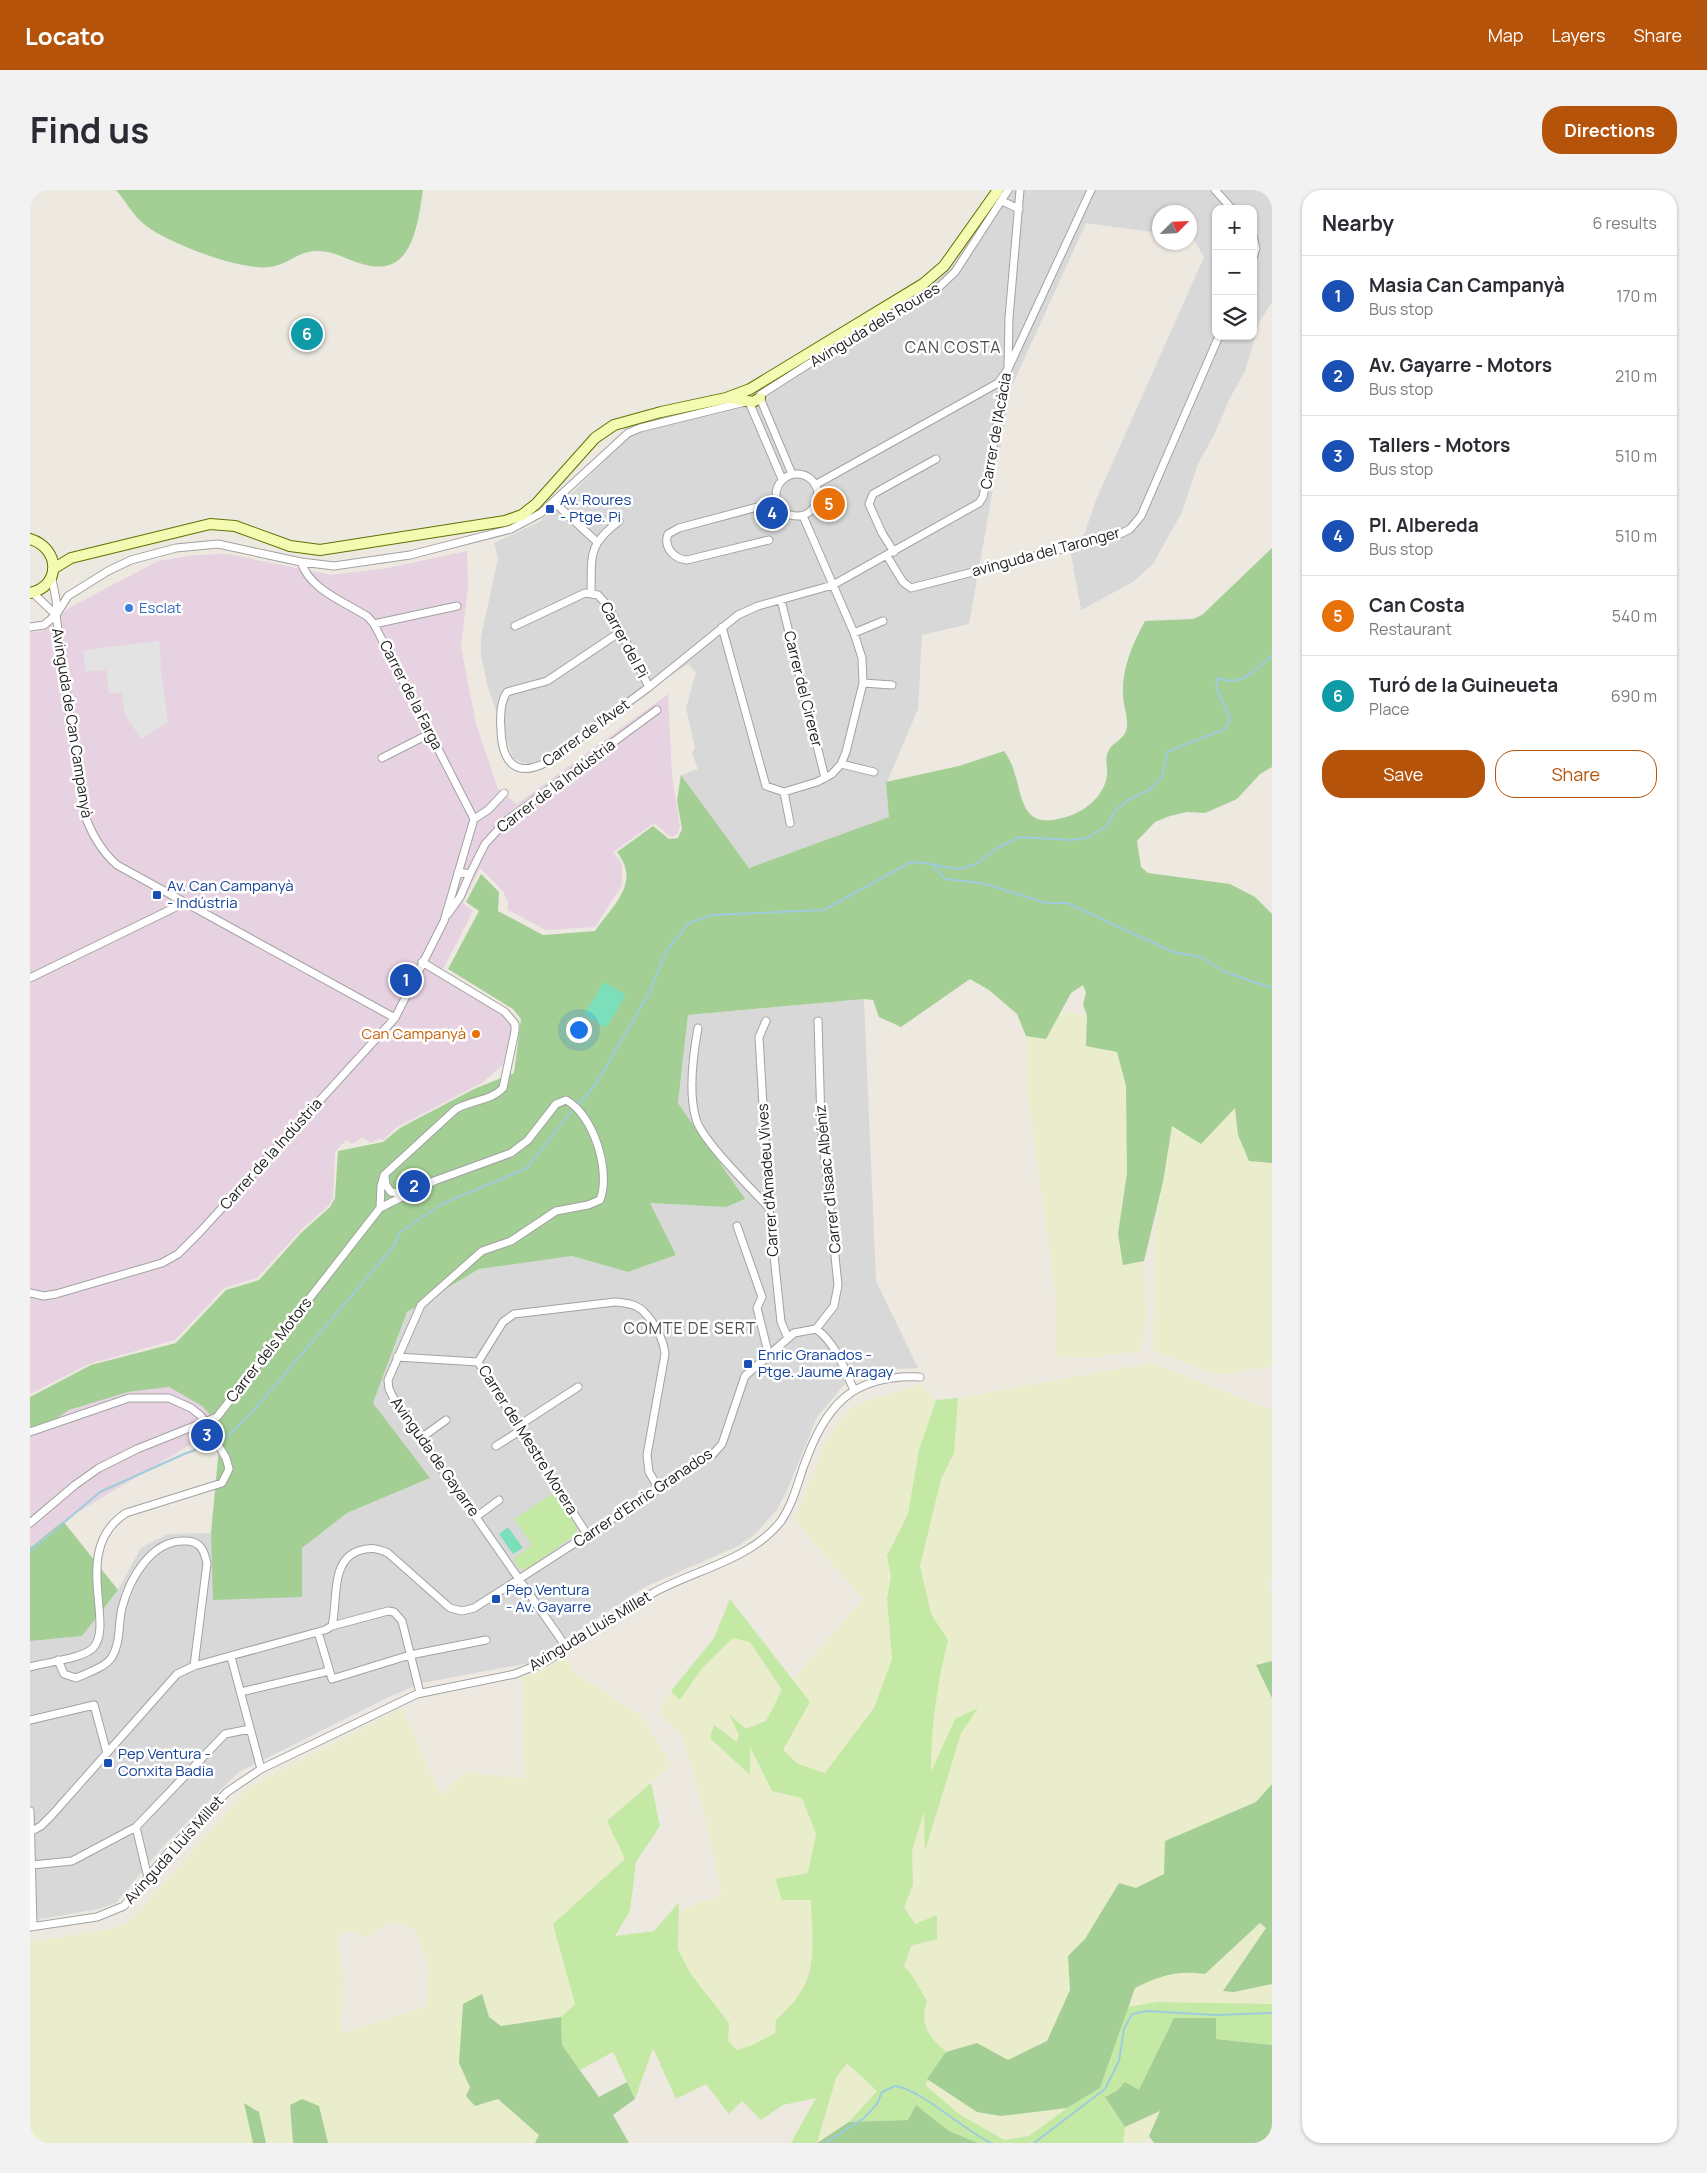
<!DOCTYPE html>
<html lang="en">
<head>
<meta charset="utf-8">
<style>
  body { margin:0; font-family:Manrope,sans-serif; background:#f2f2f3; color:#2b2b33 }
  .controls { position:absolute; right:15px; top:15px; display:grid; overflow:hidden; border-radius:10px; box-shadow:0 1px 4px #0004 }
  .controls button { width:45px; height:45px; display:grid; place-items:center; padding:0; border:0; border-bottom:1px solid #e1e1e2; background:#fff; color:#2b2b33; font:25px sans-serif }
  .compass { position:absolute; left:1122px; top:15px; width:45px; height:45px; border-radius:50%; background:#fff; box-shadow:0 1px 4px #0004; rotate:66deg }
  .you { position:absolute; left:548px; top:839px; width:18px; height:18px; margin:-12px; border:4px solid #fff; border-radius:50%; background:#1a73e8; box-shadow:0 0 0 8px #1a73e833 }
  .badge { display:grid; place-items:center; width:32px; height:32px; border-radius:50%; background:#b45309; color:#fff; font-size:16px; font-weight:700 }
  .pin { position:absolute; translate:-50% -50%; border:2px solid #fff; box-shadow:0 1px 5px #0006 }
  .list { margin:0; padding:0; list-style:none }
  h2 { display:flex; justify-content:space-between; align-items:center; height:65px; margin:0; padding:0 20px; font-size:21px }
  h2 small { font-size:16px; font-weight:400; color:#7c7c81 }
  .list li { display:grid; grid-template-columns:32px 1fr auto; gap:15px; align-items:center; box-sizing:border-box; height:80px; padding:0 20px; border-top:1px solid #e1e1e2 }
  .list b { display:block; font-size:19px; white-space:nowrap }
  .list p { margin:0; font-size:16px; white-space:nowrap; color:#7c7c81 }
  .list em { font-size:16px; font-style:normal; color:#7c7c81 }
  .actions { display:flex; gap:10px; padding:15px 20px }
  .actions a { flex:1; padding:11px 0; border:1px solid #b45309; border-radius:20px; text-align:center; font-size:18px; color:#b45309 }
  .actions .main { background:#b45309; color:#fff }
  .icon { flex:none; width:28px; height:28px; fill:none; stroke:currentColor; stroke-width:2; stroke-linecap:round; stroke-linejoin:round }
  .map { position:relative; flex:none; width:1242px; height:1953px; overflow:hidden; border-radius:20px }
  header { display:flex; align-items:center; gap:30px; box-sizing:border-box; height:70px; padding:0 25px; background:#b45309; color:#fff }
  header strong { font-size:24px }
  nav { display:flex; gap:28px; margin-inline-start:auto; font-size:18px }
  .intro { display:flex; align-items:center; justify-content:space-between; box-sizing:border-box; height:120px; padding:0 30px }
  h1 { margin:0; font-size:35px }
  .button { padding:12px 22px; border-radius:20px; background:#b45309; color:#fff; font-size:18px; font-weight:700 }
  main { display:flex; gap:30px; padding:0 30px }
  aside { flex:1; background:#fff; border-radius:20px; box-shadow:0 1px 4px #0004 }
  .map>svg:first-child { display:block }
  .residential { fill:#d9d8d8; fill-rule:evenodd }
  .industrial { fill:#e7d2e2 }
  .farmland { fill:#e9edcb; fill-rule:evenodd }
  .grass { fill:#c4e9a4 }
  .forest { fill:#a3ce94 }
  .pitch { fill:#7cdfbc }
  .parking { fill:#e3e3e3 }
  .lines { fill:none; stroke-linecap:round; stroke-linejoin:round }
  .stream { stroke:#9fccdc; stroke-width:2 }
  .street-casing { stroke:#a2a2a2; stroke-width:9 }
  .secondary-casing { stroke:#627203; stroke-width:12 }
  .street { stroke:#fff; stroke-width:7 }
  .secondary { stroke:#f4fab1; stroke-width:10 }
  .transit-dot { fill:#1a4fb4; stroke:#fff; stroke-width:2 }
  .shop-dot { fill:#3f7fe0; stroke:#fff; stroke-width:2 }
  .food-dot { fill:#e8710a; stroke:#fff; stroke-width:2 }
  .labels { text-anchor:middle; stroke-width:5; stroke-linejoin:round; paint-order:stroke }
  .street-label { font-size:15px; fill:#1b1b1b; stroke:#fff }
  .transit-label { font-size:15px; fill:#164399; stroke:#fff; text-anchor:start }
  .shop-label { font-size:15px; fill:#366cbe; stroke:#fff; text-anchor:start }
  .food-label { font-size:15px; fill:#c56008; stroke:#fff; text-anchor:end }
  .neighbourhood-label { font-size:16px; letter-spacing:1px; fill:#4e4e4e; stroke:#fff }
</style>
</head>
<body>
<header>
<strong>Locato</strong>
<nav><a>Map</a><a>Layers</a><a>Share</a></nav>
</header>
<div class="intro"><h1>Find us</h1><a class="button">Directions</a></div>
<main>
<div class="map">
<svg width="1242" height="1953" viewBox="0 0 1242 1953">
  <rect width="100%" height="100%" fill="#ede9e0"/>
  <path class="residential" d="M974,0H1242V112L1230,131L1215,181L1199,210L1185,243L1168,274L1152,322L1123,374L1103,392L1051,420L1039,353L1054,345L1066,310L1174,67L1163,48H1160V22H1130L1129,43L1056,33L981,198L939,434L892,445L888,519L857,592L860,627L719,678L651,585L668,579L662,563L665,558L656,518L666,482L658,474L504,575L491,572L483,568L458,498L451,464V447L468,368L464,353L509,332L541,304L601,245L658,228L715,217L788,161L902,93L915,80L938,52ZM1186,19H1223V146H1186Z
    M834,809L846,1091L888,1178L867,1179L826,1189L814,1195L787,1227L758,1298L747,1320L724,1345L708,1356L613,1398L499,1473L392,1493L361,1506L209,1582L135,1654L86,1713L68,1719L0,1731V1451L52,1446L88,1400L111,1358L138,1344L181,1343L184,1410L272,1358L317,1323L399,1288L343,1213L377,1122L449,1079L542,1066L598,1082L646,1065L620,1013L696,1017L714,1009L648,913L658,825Z"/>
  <path class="industrial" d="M437,361L438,398L431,457L446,534L468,599L487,614L638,504L642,586L650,636L648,643L643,647L638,645L624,633L583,662L592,674V695L565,737L516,740L478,720V711L472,700L450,678L433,713L443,721L410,785L476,827L482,836L473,875L452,893L367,937L353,950L349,949L341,953L332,947L323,954L316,950L305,962L303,1008L299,1015L271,1040L227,1088L194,1098L145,1150L59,1174L0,1204V442L12,441L39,418L128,371L165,365L197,364L301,385L358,378Z
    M139,1197L172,1216L191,1236L33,1331L0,1358V1246L39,1220L98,1202Z"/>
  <path class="farmland" d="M1037,821L1057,826L1056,856L1087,862L1096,896L1097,983L1088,1044L1094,1075L1114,1071L1116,1124L1111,1161L1058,1168L1026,1166V1107L997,900L996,846L1016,849L1027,827Z
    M1206,918L1208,945L1219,971L1242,973V1176L1189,1185L1123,1161L1125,1040L1142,936Z
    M1122,1173L1242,1220V1389L1237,1394L1242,1407V1471L1226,1475L1242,1508V1594L1226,1612L1135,1651V1684L1106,1698L1067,1730L1055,1749L1038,1766L1040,1800L1017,1851L978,1870L947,1853L916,1862L897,1844L893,1823L873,1776L881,1756L885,1734L874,1717L883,1695L882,1661L894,1620L896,1659L931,1543L947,1519L925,1529L901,1584V1556L907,1495L918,1450L901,1424L890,1376L911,1289L924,1263L928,1208Z
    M891,1194L906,1210L889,1260L878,1324L857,1365L861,1386L857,1409L862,1469L844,1518L795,1584L768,1574L753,1560L780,1512L763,1489L833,1409L764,1330L796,1252L817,1222L826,1215Z
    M703,1448L720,1452L752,1500L736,1531L716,1539L700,1525L709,1545L707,1552L719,1584V1556L742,1601L772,1607L786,1644L778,1683L746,1689L781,1710L783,1765L774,1799L762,1816L746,1830L745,1843L723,1855L707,1860L698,1851L699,1833L660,1783L648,1759L649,1720L692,1705L672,1614L652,1547L628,1522L641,1501L650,1510L673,1477Z
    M536,1466L544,1482L611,1526L642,1574L577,1631L595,1669L523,1734L545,1814L531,1827L471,1836L459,1827L432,1852L429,1873L440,1897L445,1916L468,1909L509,1945L505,1953H298L289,1916L260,1915L263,1953H236L229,1922L214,1914L223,1953H0V1752L76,1740L98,1733L204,1615L217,1598L372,1519L411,1606L434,1582L495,1589L492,1487L509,1483ZM362,1732L385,1739L399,1777L396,1817L311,1843L314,1787L307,1748L316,1741L335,1747Z
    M1230,1733L1236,1738L1213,1778L1193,1801L1204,1802L1242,1794V1814L1128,1812L1099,1817L1105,1798L1134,1784L1193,1769Z
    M817,1872L847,1901L819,1932L788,1952L806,1888Z
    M897,1889L947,1922L971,1926L1037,1918L999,1946L974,1950L929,1924L895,1895Z
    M1131,1921L1115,1953H1093L1095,1937Z"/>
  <path class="grass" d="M928,1208L924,1263L911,1289L890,1376L901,1424L918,1450C907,1494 901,1537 901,1582L925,1529L948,1518L931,1543L895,1661L894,1622L882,1661L883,1695L874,1717L885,1734L907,1725V1749L881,1756L874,1776L881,1784L897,1811C889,1836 899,1846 916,1862L895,1895L929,1924L974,1950L999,1946L1037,1918L1070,1898L1098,1817L1128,1812L1242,1814V1855L1186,1849V1828L1144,1829L1109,1900H1088L1075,1907L1095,1937L1093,1953H948L919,1941L886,1915L878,1930L819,1932L847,1901L817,1873L806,1888L787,1953H761L786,1908L753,1915L731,1930L712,1911L699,1924L676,1894L646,1909L623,1858L605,1909L583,1862L550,1880L532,1855L531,1827L545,1814L523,1734L595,1669L577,1631L621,1593L630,1636L606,1672L600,1721L585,1746L624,1741L649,1712L648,1759L660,1783L699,1833L698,1851L707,1860L723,1855L745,1843L746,1830C790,1792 783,1764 781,1710H752L745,1689L778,1683L786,1644L772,1608L742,1601L720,1557V1585L680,1548L684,1535L707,1552L709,1545L699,1524L716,1539L736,1531L752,1500L720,1452L703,1448L673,1477L650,1510L641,1501L684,1448L700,1409L780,1512L753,1560L768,1574L795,1583L844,1518L862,1469L857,1409L861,1386L857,1366L878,1324L889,1260L906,1210Z
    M524,1303L547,1337V1344L496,1379H490L483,1369L502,1355L484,1329Z"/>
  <path class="forest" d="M86,0H393C387,38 382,91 329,73C313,68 302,60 285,61C269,61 256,76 239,77C211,81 138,53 115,35C103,26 96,11 86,0Z
    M1242,358V577L1230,584L1207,609L1175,623L1157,622L1140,626L1125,632L1107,651L1111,677L1118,683L1200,694L1225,707L1242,724V973L1219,971L1208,945L1205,918L1171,954L1142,936L1133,992L1114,1071L1093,1075L1088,1044L1097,983L1096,896L1087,862L1056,856L1057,826L1053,814L1056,803L1053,795L1041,803L1016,849L996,846L987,824L959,800L940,789L871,837L849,827L843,810L834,809L658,825L648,913L715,1009L696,1017L620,1013L646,1065L598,1082L542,1066L449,1079L377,1122L343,1213L400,1288L317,1323L272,1358V1407L183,1410L181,1343L191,1236L172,1216L139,1197L98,1202L39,1220L0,1246V1207L61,1175L146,1153L196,1100L229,1090L271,1043L300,1017L305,1008L308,961L353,952L370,938L444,899L484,883L491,829L483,819L418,779L449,721L436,712L451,684L469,702L468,721L513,745L565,741C584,714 611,693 587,662L623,636L639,649L648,648L652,639L647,610L651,585L719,678L859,627L856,592L929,576L974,561C979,568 983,576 985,585C990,598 990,613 1000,624C1008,632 1018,631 1028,629C1050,625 1073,610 1077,586C1078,578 1074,568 1079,560C1084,551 1095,550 1097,537C1098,526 1093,515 1093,503C1092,478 1103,453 1115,431L1163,429L1172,425Z
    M33,1331L88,1400L52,1446L0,1451V1358Z
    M1242,1471V1508L1226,1475Z
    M1242,1594V1794L1204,1802L1193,1801L1236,1738L1230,1733L1175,1784C1146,1780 1130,1786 1105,1798L1070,1898L1037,1918L971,1926L947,1922L897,1889L916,1862L947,1853L978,1870L1017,1851L1040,1800L1038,1766L1055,1749L1089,1693L1106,1698L1134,1684L1135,1651L1226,1612Z
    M452,1804L459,1827L471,1836L531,1827L532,1855L569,1907L597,1892L605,1909L583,1925L599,1953H505L509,1945L468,1909L445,1916L436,1906L440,1897L429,1873L433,1814Z
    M1144,1828H1186V1849L1242,1855V1953H1124L1119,1946L1130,1921L1095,1937L1075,1907L1088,1900L1095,1892L1109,1900Z
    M272,1909L289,1916L298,1953H263L260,1915Z
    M214,1913L229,1922L236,1953H223Z
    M886,1915L919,1941L948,1953H787L819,1932L878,1930Z"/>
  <path class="pitch" d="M574,792L596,805L576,838L554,824Z
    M478,1337L493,1358L483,1364L469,1344Z"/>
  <path class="parking" d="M129,451L131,473L130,474L138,532L111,549L95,525L91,502L79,504L76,480L56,482L53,460Z"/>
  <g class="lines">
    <path class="stream" d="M904,677L915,689L952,693L1016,713H1037L1143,762L1171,767L1195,782L1242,798
      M548,915L566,894L618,805L637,760L659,733L682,725L794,720L879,673L887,672L929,679L946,674L966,659L989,647L1040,650L1057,648L1077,636L1084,622L1098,610L1118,601L1132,587L1137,562L1195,539L1200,529L1186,497L1188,488C1212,498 1225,479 1242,466
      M188,1251L200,1244L223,1221L364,1056L370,1042L412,1014L497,978L544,918
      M0,1361L70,1302L154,1264L184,1253
      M795,1953L834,1928L847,1914L852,1902L865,1896C889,1898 935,1941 961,1953
      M1004,1953L1075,1899L1089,1871L1094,1839L1102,1824L1117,1821L1185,1825L1242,1823"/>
    <g class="street-casing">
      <path id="street" d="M1185,0L1202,19
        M972,11L989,19
        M1223,46L1226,58L1223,68
        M730,205L780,173L908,98L925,82L978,0
        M730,208L762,284
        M746 305a21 21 0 1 1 42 0a21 21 0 1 1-42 0Z
        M785,295L968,193L978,179L1061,0
        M524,312L567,352
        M739,350L657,370C644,369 633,357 638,344L649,338L746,312
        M864,362L852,343L839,314L843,304L906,269
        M857,366L873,392L881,398L1090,344L1100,339L1111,326L1189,146
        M271,372C280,400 315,412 338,427L344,434L444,629
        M22,387C23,401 29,411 26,425L53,620C60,641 70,660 87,675L365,828
        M2,402L26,425
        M561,403C562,365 557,356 589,331
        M751,410L795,588
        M26,425L38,406L78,381L101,370L146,358L188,354L271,372L304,376L380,365L481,339L511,323L598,243L610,238L711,213L719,212L752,289
        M344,434L427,416
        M485,436L555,403L568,405L578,416L619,497
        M0,437L14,435L26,425
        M692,437L736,596L754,602L787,592L802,584L811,574L816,562L833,493L832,468L824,443L773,326
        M590,442L517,491L477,502C470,512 470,528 471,540C472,571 485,589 517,572L619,497L708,425L728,416L803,395L949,313L953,307L978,179L979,128L990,0
        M824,443L853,431
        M833,493L862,495
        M352,568L401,543
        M811,574L844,582
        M754,602L760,633
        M444,629L458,620L474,603
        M428,682L440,684L455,654L476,631L627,520
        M418,724L430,707L440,684
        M0,788L154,713
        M736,831L729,847L739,1018L751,1132L758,1148
        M668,838C663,865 658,902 666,929C672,951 722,999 739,1018
        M355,987L356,995L361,1002L378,1004
        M350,1018L351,996L354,985L426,919C441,910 461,911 473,898L485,841V834L475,822L392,772
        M707,1036L732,1107L727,1118L739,1166
        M0,1103L14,1106L26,1104L132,1073L148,1064L170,1042L365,828L414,731L444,629
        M786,1139L804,1116L808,1095L791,932L788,831
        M367,1167L448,1172
        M448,1172L473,1132L484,1124L585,1112C595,1113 607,1114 614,1122C624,1132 634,1150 635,1164L617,1265L619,1282L629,1299
        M448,1172L558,1346
        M488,1236L548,1197
        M0,1242L99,1208H139L161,1218L171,1226L196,1268L199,1279L192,1293L96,1323C40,1359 86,1434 63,1458C52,1469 16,1472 0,1477
        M391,1248L416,1230
        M466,1256L491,1240
        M446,1327L469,1310
        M0,1333L45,1295L69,1278L107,1259L187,1227L350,1018L404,991L481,963L498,950L526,914L536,910C564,925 581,982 570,1010L558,1015L526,1021L481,1051L452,1061L391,1115L358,1190L359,1199L365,1211L537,1458
        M302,1436L358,1421L364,1422L372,1431L390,1503
        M288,1442L302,1489L380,1465L456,1450
        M201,1467L231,1579
        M28,1470L34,1484L46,1488C57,1483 76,1477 82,1467C91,1452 88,1434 92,1418C99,1390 121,1349 156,1351C170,1351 174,1360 177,1373L164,1476
        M211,1502L299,1481
        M0,1530L64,1515L77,1563
        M0,1621L3,1736
        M106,1637L118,1688
        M0,1642L11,1636L22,1625L147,1484L164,1476L295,1440L302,1436C308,1412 300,1371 328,1361C340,1357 347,1358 358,1363L420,1418L432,1421L444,1418L683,1264L692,1254L715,1186L764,1143L786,1139C806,1153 814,1179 824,1200
        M2,1675L42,1671L106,1637L195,1544L220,1539
        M0,1737L67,1727L94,1716L142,1658L197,1602L231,1579L387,1504L485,1484L517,1471C552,1448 586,1423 623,1403C664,1380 721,1370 751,1331C762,1315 767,1296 773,1278C795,1217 820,1184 890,1187"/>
    </g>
    <g class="secondary-casing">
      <path id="secondary" d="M700,208L723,212L730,208
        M0,349C30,358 32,396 0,403
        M23,379L41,368L180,334L205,336L260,356L290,360L475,331L492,325L506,314L565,248L584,235L631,222L696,208L720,199L893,94L914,76L968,0"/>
    </g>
    <use href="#street" class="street"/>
    <use href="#secondary" class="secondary"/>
  </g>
  <g class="transit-dot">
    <rect x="515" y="314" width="10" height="10" rx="2.5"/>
    <rect x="122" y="700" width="10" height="10" rx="2.5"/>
    <rect x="713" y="1169" width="10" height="10" rx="2.5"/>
    <rect x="461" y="1404" width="10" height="10" rx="2.5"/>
    <rect x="73" y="1568" width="10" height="10" rx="2.5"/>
  </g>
  <circle class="shop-dot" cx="99" cy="418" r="5"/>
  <circle class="food-dot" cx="446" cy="844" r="5"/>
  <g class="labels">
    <g class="street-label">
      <text transform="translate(845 135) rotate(-31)" y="5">Avinguda dels Roures</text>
      <text transform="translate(966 241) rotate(-80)" y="5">Carrer de l'Acàcia</text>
      <text transform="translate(1016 362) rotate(-15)" y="5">avinguda del Taronger</text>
      <text transform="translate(594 450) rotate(62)" y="5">Carrer del Pi</text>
      <text transform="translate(773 499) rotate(76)" y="5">Carrer del Cirerer</text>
      <text transform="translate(381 505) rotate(63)" y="5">Carrer de la Farga</text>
      <text transform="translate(42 533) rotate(81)" y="5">Avinguda de Can Campanyà</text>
      <text transform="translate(556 543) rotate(-36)" y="5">Carrer de l'Avet</text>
      <text transform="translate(526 596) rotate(-37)" y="5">Carrer de la Indústria</text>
      <text transform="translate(241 964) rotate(-48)" y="5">Carrer de la Indústria</text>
      <text transform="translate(798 989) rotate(-96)" y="5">Carrer d'Isaac Albéniz</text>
      <text transform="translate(738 990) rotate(-94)" y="5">Carrer d'Amadeu Vives</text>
      <text transform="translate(239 1160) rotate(-52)" y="5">Carrer dels Motors</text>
      <text transform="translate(498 1250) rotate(58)" y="5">Carrer del Mestre Morera</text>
      <text transform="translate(405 1267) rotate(55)" y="5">Avinguda de Gayarre</text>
      <text transform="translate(613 1308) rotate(-34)" y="5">Carrer d'Enric Granados</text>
      <text transform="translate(560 1441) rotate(-31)" y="5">Avinguda Lluís Millet</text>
      <text transform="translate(144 1660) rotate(-48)" y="5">Avinguda Lluís Millet</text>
    </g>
    <g class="transit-label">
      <text x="530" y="315">Av. Roures<tspan x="530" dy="17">- Ptge. Pi</tspan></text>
      <text x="137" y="701">Av. Can Campanyà<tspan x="137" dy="17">- Indústria</tspan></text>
      <text x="728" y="1170">Enric Granados -<tspan x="728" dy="17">Ptge. Jaume Aragay</tspan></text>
      <text x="476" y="1405">Pep Ventura<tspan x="476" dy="17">- Av. Gayarre</tspan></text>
      <text x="88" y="1569">Pep Ventura -<tspan x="88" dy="17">Conxita Badia</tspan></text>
    </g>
    <g class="shop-label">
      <text x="109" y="423">Esclat</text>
    </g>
    <g class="food-label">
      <text x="436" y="849">Can Campanyà</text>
    </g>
    <g class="neighbourhood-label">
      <text x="923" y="163">CAN COSTA</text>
      <text x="660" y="1144">COMTE DE SERT</text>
    </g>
  </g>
</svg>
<div class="controls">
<button>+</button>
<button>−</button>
<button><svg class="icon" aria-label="layers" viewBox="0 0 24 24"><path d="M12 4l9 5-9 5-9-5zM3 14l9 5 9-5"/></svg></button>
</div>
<svg class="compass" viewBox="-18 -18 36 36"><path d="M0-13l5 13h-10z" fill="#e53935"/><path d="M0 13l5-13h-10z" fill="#7c7c81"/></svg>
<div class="you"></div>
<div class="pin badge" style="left:376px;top:790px;background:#1a4fb4">1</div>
<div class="pin badge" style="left:384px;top:996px;background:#1a4fb4">2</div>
<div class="pin badge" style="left:177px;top:1245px;background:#1a4fb4">3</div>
<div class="pin badge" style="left:742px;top:323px;background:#1a4fb4">4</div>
<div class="pin badge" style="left:799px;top:314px;background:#e8710a">5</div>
<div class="pin badge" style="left:277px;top:144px;background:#0f9aa8">6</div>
</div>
<aside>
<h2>Nearby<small>6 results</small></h2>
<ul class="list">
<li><span class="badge" style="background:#1a4fb4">1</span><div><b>Masia Can Campanyà</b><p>Bus stop</p></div><em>170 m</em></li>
<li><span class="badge" style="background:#1a4fb4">2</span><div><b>Av. Gayarre - Motors</b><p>Bus stop</p></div><em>210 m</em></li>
<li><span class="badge" style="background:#1a4fb4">3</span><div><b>Tallers - Motors</b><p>Bus stop</p></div><em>510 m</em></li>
<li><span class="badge" style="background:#1a4fb4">4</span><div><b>Pl. Albereda</b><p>Bus stop</p></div><em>510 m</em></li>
<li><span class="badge" style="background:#e8710a">5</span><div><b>Can Costa</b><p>Restaurant</p></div><em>540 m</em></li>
<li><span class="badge" style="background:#0f9aa8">6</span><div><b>Turó de la Guineueta</b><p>Place</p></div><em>690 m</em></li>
</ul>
<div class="actions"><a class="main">Save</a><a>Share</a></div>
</aside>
</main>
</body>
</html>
